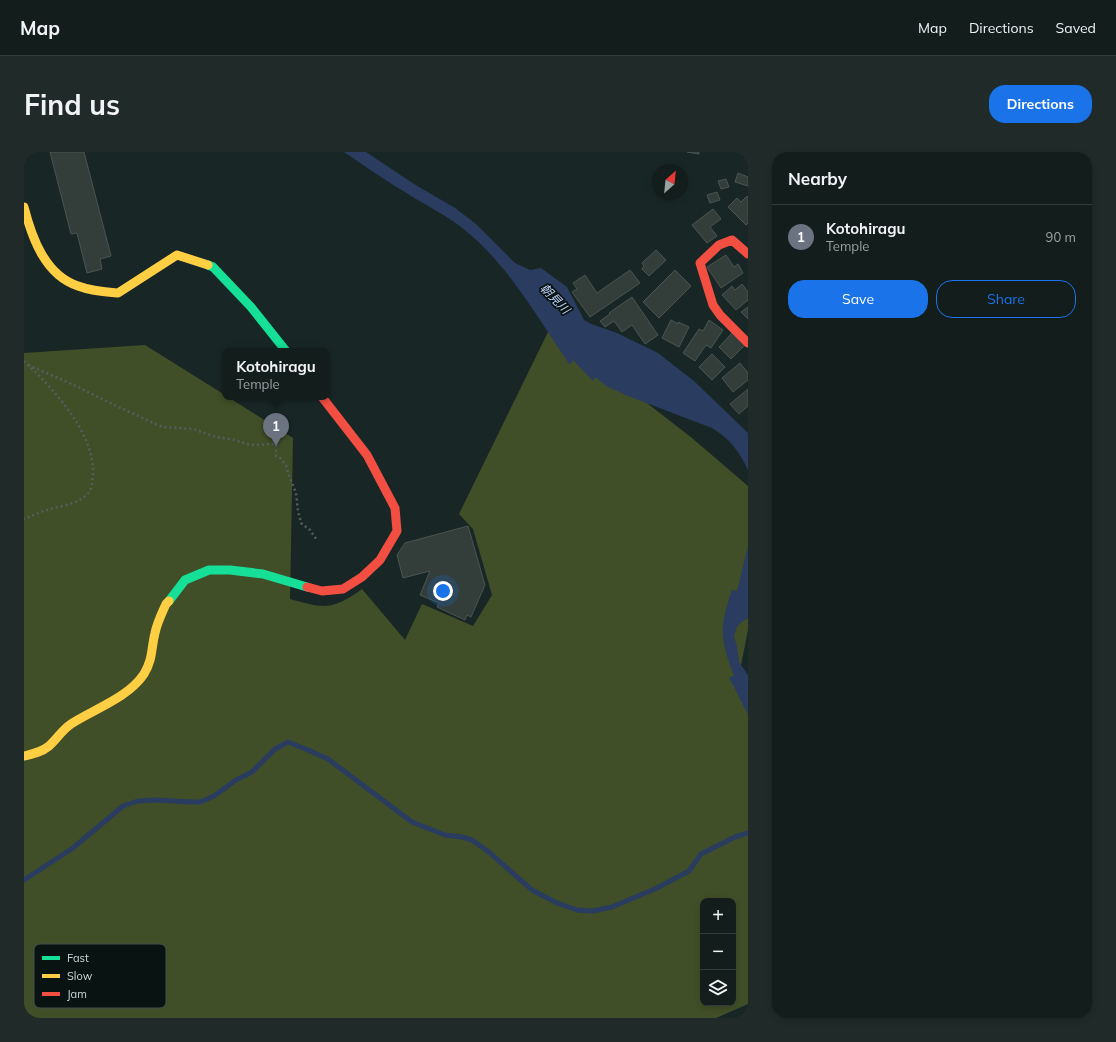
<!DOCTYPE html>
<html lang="en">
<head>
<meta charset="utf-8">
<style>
  body { margin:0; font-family:Mulish,"Noto Sans JP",sans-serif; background:#1f2a29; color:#f1f3f6 }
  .controls { position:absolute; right:12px; bottom:12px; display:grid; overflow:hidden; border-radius:8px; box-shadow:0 2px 6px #0003 }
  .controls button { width:36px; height:36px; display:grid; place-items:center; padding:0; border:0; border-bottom:1px solid #313b3b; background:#121d1c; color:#f1f3f6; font:20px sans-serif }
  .compass { position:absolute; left:628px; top:12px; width:36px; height:36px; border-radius:50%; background:#121d1c; box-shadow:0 2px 6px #0003; rotate:27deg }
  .you { position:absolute; left:419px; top:439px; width:14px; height:14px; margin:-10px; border:3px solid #fff; border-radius:50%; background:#1a73e8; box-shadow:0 0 0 6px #1a73e833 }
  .badge { display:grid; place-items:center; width:26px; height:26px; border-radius:50%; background:#1a73e8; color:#fff; font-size:13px; font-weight:700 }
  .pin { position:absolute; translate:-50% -33px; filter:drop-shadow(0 1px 2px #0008) }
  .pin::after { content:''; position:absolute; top:21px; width:14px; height:12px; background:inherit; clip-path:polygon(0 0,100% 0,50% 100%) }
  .popup { position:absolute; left:198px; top:196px; width:108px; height:52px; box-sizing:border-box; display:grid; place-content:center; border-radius:8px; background:#121d1c; filter:drop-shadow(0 1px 3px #0005); font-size:13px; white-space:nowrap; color:#9ca2a3 }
  .popup b { font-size:15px; color:#f1f3f6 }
  .popup::after { content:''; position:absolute; left:50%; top:100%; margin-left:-8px; border:8px solid transparent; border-top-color:#121d1c }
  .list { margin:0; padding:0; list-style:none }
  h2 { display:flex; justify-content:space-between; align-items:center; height:52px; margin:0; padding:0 16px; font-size:17px }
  h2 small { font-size:13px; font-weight:400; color:#9ca2a3 }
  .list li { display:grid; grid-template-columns:26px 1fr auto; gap:12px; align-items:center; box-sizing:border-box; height:64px; padding:0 16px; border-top:1px solid #313b3b }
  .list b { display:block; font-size:15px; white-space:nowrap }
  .list p { margin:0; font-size:13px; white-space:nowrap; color:#9ca2a3 }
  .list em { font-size:13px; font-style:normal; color:#9ca2a3 }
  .actions { display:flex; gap:8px; padding:12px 16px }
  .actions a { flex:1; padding:9px 0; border:1px solid #1a73e8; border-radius:16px; text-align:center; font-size:14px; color:#1a73e8 }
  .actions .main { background:#1a73e8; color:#fff }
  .icon { flex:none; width:22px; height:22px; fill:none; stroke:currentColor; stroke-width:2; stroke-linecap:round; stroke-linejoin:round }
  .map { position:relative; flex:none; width:724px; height:866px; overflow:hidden; border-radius:16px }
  header { display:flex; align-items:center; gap:24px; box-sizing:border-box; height:56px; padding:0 20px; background:#121d1c; border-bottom:1px solid #313b3b }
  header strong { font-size:19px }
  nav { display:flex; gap:22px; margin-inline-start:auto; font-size:14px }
  .intro { display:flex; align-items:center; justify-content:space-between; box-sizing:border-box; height:96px; padding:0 24px }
  h1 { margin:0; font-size:28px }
  .button { padding:10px 18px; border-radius:16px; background:#1a73e8; color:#fff; font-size:14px; font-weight:700 }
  main { display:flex; gap:24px; padding:0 24px }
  aside { flex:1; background:#121d1c; border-radius:16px; box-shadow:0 2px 6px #0003 }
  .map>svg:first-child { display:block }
  .forest { fill:#414f28; fill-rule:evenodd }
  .water { fill:#2a3c5f }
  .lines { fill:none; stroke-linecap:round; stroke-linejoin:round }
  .stream { stroke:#2a3c5f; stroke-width:5 }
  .building { fill:#333d3a; stroke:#4a5551 }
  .path { stroke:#535e5d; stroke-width:2.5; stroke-dasharray:2 3; stroke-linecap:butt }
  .fast { stroke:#16e098; stroke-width:9 }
  .slow { stroke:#ffcf43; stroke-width:9 }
  .jam { stroke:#f24e42; stroke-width:9 }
  .labels { text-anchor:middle; stroke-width:3.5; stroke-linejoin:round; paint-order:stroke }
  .water-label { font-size:12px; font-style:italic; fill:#c0d5fd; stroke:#081312 }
  .key { fill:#081312; stroke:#424f4e; stroke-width:1 }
  .key-label { font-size:11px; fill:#cbdada }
</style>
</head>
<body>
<header>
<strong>Map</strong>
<nav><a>Map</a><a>Directions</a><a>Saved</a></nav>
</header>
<div class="intro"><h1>Find us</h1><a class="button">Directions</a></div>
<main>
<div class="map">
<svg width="724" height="866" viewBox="0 0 724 866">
  <rect width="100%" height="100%" fill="#182726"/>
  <path class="forest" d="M526,176L668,286L724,334V478L714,528L724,555V852L692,866H0V201L121,193L201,243V245H204L269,286L266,447C300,457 309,458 338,437L381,488L398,452L449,474L468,443L449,377L435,362ZM679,749H709V851H679Z"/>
  <path class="water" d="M320,0H342L390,32L431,56L452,72L491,111L506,118L517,116L543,135L560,168L567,172L593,181L634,201L670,229L724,281V318C715,299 706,287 688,276L604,244L582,234L571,225L569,229L549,208L546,213C514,167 486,115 442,79C424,64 403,54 384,42C362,29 341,14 320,0Z
    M724,394V466L715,472L712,477L710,485L713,494L715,510L724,523V563L705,525L710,524C696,487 695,475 708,438L713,439Z"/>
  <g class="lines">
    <path class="stream" d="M0,728L49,696L99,654L114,649L133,648L166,650H176L190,644L212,628L228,620L251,597L264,590L284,598L304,607L388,670L421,683L438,685L448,688L465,700L508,738L533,751L553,758L568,759L588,755L633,736L665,719L677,702L711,685L724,681"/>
  </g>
  <path class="building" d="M26,0H60L87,104L76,107L78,117L63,121L53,81L47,82Z
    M663,0H675V2Z
    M714,21L724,25V34L711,30Z
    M702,27L705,35L697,37L694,29Z
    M693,40L696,48L686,51L683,43Z
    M723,44L724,46V71L722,73L704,55L713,46L717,50Z
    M689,57L697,67L686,75L693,84L683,91L668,73Z
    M632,98L642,108L625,124L618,117L620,114L618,111Z
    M702,103L710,115L714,112L719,121L697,136L683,115Z
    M606,118L616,131L566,165L548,140L553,137L549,131L561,123L573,141Z
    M651,118L667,134L635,166L619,150Z
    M718,132L724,140V148L712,158L698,143L708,134L711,138Z
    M608,145L634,183L621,192L608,173L598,180L590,169L581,175L576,169L586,162L585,161Z
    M724,155V167L717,160Z
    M647,168L654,172V170L665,175L655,195L638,186Z
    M685,168L699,178L687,196L682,193L671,209L659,201L675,177L679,179Z
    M709,180L721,193L707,207L695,195Z
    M688,202L701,215L688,228L675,215Z
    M716,211L724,221V228L709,240L698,226Z
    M724,237V254L715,262L706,252Z
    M444,374L461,433L447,465L443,463L441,468L413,455L415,451L396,443L406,419L379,426L373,403L381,391Z"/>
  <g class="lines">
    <path class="path" d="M0,209C29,237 71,280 69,323C68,332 68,340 60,345C50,353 35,354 23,358C15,360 8,364 0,367
      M4,213L50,233L86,251L138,275L169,277L192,285L211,288L226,293L252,292V304L256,306L262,313L264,321L272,341L274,359L277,371L286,378L293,388"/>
    <path class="fast" d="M184,113L189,115L227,155L262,199
      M145,449L161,428L185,418H206L239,422L283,435"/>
    <path class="slow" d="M0,55C8,86 21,123 54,134C67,139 81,140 94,141L153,103L184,113
      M0,604C9,602 18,600 25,594C33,587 38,578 47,572C70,557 104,546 120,522C129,507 127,497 131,481C133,471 138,461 142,452L145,449"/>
    <path class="jam" d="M724,102L708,88L695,93L676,111L689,153L696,163L724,191
      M283,435L298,439L319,437L338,425L356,408L373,379L371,356L343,303L298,245"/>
  </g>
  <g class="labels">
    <g class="water-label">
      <text transform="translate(531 147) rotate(46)" y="4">朝見川</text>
    </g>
  </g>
  <rect x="10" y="792" width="132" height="64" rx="6" class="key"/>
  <rect x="18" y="804" width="18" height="4" fill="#16e098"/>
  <rect x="18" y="822" width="18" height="4" fill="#ffcf43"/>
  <rect x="18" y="840" width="18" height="4" fill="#f24e42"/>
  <g class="key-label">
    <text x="43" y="810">Fast</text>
    <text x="43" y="828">Slow</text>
    <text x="43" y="846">Jam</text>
  </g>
</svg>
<div class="controls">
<button>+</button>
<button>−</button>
<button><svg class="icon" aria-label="layers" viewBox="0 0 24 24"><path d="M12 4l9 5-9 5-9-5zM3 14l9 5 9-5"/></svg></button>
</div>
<svg class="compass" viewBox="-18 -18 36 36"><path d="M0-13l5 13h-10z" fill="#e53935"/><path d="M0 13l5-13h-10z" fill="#9ca2a3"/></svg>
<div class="you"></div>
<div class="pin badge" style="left:252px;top:294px;background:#6b7280">1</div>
<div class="popup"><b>Kotohiragu</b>Temple</div>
</div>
<aside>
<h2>Nearby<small></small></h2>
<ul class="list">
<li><span class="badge" style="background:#6b7280">1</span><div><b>Kotohiragu</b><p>Temple</p></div><em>90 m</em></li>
</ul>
<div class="actions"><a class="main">Save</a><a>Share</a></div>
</aside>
</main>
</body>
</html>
